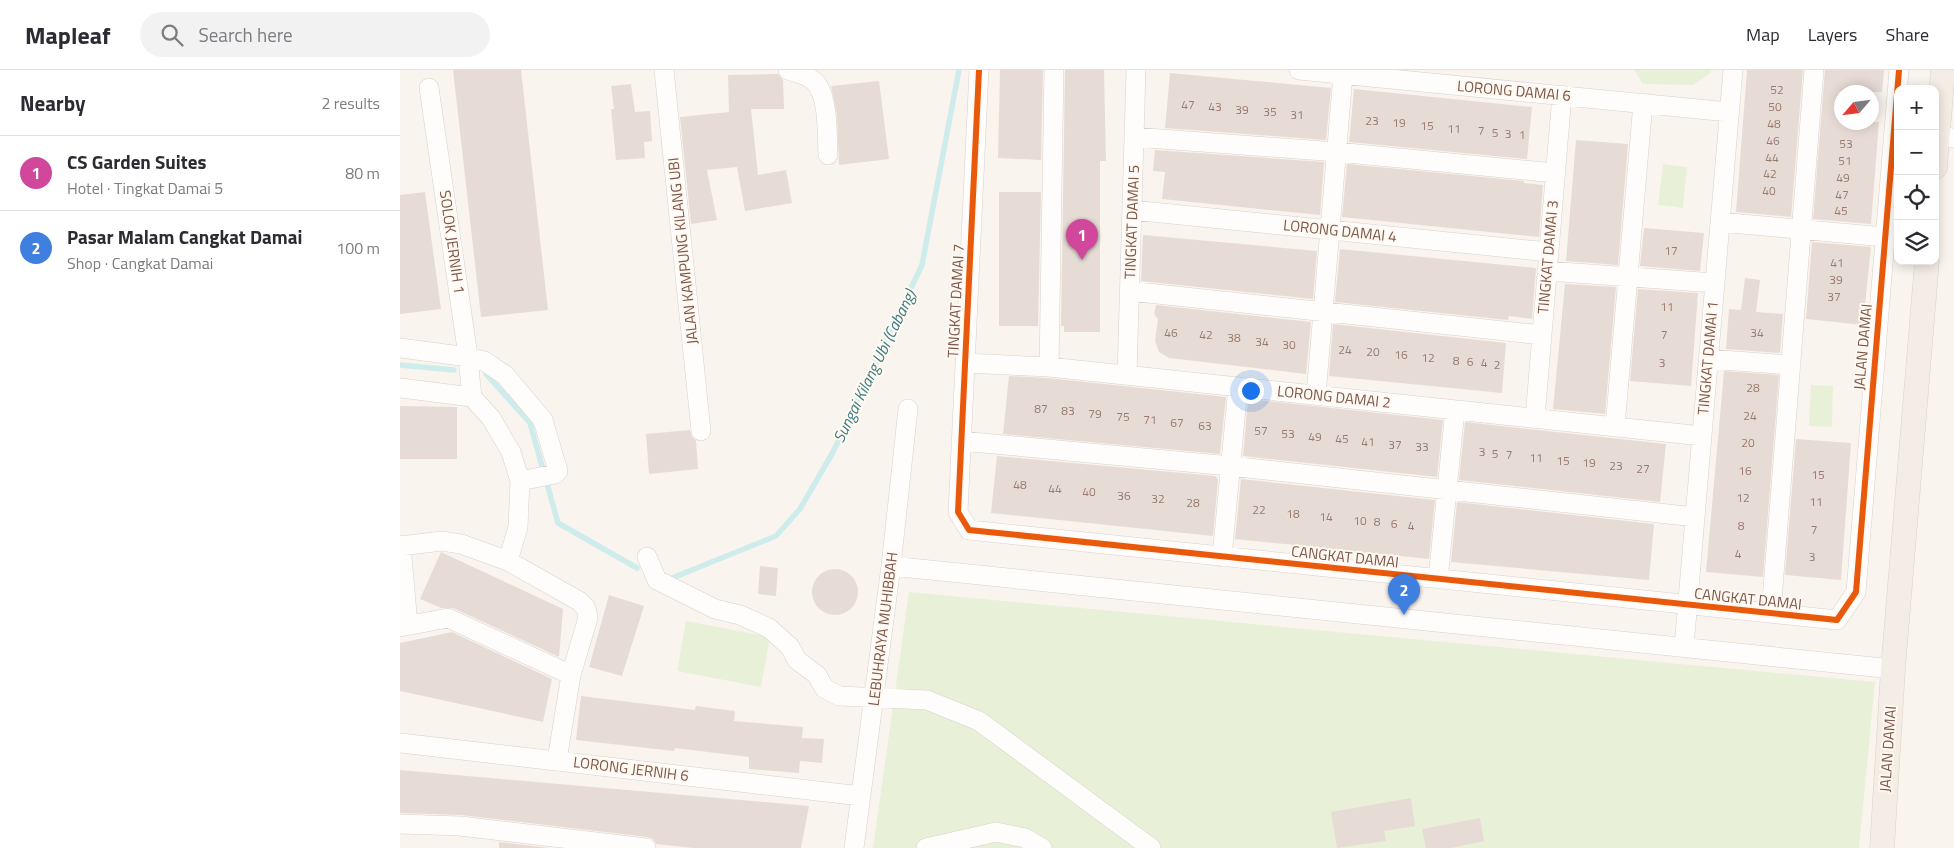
<!DOCTYPE html>
<html lang="en">
<head>
<meta charset="utf-8">
<style>
  body { margin:0; font-family:"Titillium Web",sans-serif; background:#f2f2f3; color:#2b2b33 }
  .controls { position:absolute; right:15px; top:15px; display:grid; overflow:hidden; border-radius:10px; box-shadow:0 2px 12px #0003 }
  .controls button { width:45px; height:45px; display:grid; place-items:center; padding:0; border:0; border-bottom:1px solid #e1e1e2; background:#fff; color:#2b2b33; font:25px sans-serif }
  .compass { position:absolute; left:1434px; top:15px; width:45px; height:45px; border-radius:50%; background:#fff; box-shadow:0 2px 12px #0003; rotate:242deg }
  .you { position:absolute; left:850px; top:320px; width:18px; height:18px; margin:-12px; border:4px solid #fff; border-radius:50%; background:#1a73e8; box-shadow:0 0 0 8px #1a73e833 }
  .badge { display:grid; place-items:center; width:32px; height:32px; border-radius:50%; background:#0f766e; color:#fff; font-size:16px; font-weight:700 }
  .pin { position:absolute; translate:-50% -41px; filter:drop-shadow(0 1px 2px #0008) }
  .pin::after { content:''; position:absolute; top:26px; width:18px; height:15px; background:inherit; clip-path:polygon(0 0,100% 0,50% 100%) }
  .list { margin:0; padding:0; list-style:none }
  h2 { display:flex; justify-content:space-between; align-items:center; height:65px; margin:0; padding:0 20px; font-size:21px }
  h2 small { font-size:16px; font-weight:400; color:#7c7c81 }
  .list li { display:grid; grid-template-columns:32px 1fr auto; gap:15px; align-items:center; box-sizing:border-box; height:75px; padding:0 20px; border-top:1px solid #e1e1e2 }
  .list b { display:block; font-size:19px; white-space:nowrap }
  .list p { margin:0; font-size:16px; white-space:nowrap; color:#7c7c81 }
  .list em { font-size:16px; font-style:normal; color:#7c7c81 }
  .icon { flex:none; width:28px; height:28px; fill:none; stroke:currentColor; stroke-width:2; stroke-linecap:round; stroke-linejoin:round }
  .map { position:relative; flex:none; width:1554px; height:778px; overflow:hidden }
  header { display:flex; align-items:center; gap:30px; box-sizing:border-box; height:70px; padding:0 25px; background:#fff; border-bottom:1px solid #e1e1e2 }
  header strong { font-size:24px }
  nav { display:flex; gap:28px; margin-inline-start:auto; font-size:18px }
  .search { width:350px; height:45px; background:#f2f2f3; display:flex; align-items:center; gap:12px; box-sizing:border-box; padding:0 18px; border-radius:28px; color:#7c7c81; font-size:19px }
  main { display:flex }
  aside { flex:1; background:#fff }
  .map>svg:first-child { display:block }
  .green { fill:#e8f1d8 }
  .lines { fill:none; stroke-linecap:round; stroke-linejoin:round }
  .stream { stroke:#ceecec; stroke-width:5.5 }
  .building { fill:#e7dcd5 }
  .minor-casing { stroke:#d9d0ca; stroke-width:20 }
  .major-casing { stroke:#dbd0ca; stroke-width:25 }
  .minor { stroke:#fefdfc; stroke-width:19 }
  .major { stroke:#f4ede6; stroke-width:24 }
  .cycleway-casing { stroke:#fff9f2; stroke-width:9 }
  .cycleway { stroke:#e8590c; stroke-width:6 }
  .labels { text-anchor:middle; stroke-width:4; stroke-linejoin:round; paint-order:stroke }
  .number-label { font-size:12px; fill:#987a6e }
  .street-label { font-size:15px; fill:#7c5749; stroke:#fff9f2 }
  .water-label { font-size:16px; font-style:italic; fill:#3b7d82; stroke:#fff9f2 }
</style>
</head>
<body>
<header>
<strong>Mapleaf</strong>
<div class="search"><svg class="icon" aria-label="search" viewBox="0 0 24 24"><circle cx="10" cy="10" r="6"/><path d="M15 15l6 6"/></svg>Search here</div>
<nav><a>Map</a><a>Layers</a><a>Share</a></nav>
</header>
<main>
<aside>
<h2>Nearby<small>2 results</small></h2>
<ul class="list">
<li><span class="badge" style="background:#d1479c">1</span><div><b>CS Garden Suites</b><p>Hotel · Tingkat Damai 5</p></div><em>80 m</em></li>
<li><span class="badge" style="background:#3f7fe0">2</span><div><b>Pasar Malam Cangkat Damai</b><p>Shop · Cangkat Damai</p></div><em>100 m</em></li>
</ul>
</aside>
<div class="map">
<svg width="1554" height="778" viewBox="0 0 1554 778">
  <rect width="100%" height="100%" fill="#faf4ee"/>
  <path class="green" d="M1234,0H1311V3L1293,15L1243,14Z
    M1263,94L1287,97L1283,138L1258,135Z
    M1411,315L1433,316L1432,357L1409,356Z
    M509,522L1475,612L1459,778H473Z
    M286,551L370,567L361,617L277,601Z"/>
  <g class="lines">
    <path class="stream" d="M0,295L54,300
      M86,304L130,353L158,453L237,498
      M272,508L376,466L400,439L433,382L522,195L559,0"/>
  </g>
  <path class="building" d="M53,0H121L148,240L81,247Z
    M600,0H643L641,90L598,88Z
    M665,0H704L706,91H700V262H664V256H661Z
    M1347,0H1403L1391,147L1336,142Z
    M1425,0H1484L1482,22H1442V52H1479L1471,154L1413,149Z
    M770,3L931,18L926,70L765,58Z
    M378,4L383,10L384,39H351L358,105L386,100L392,133L345,141L337,97L307,100L317,150L291,154L280,47L329,42L328,5Z
    M479,11L489,89L439,95L437,45L431,16Z
    M231,14L235,42L250,41L252,71L244,72L245,88L216,90L211,39H214L211,16Z
    M954,19L1132,37L1127,89L949,72Z
    M1176,70L1228,74L1218,195L1166,191Z
    M755,80L924,92L920,145L762,129L765,102L753,101Z
    M947,94L1124,111V113L1143,115L1139,167L942,147Z
    M25,122L41,239L0,244V125Z
    M599,122H641L638,256H599Z
    M1244,158L1304,163L1300,201L1240,196Z
    M743,165L917,181L913,229L741,211Z
    M1412,172L1471,177L1463,255L1406,249Z
    M940,179L1136,198L1132,249L1109,246L1108,250L935,232Z
    M1345,208L1360,210L1356,242L1383,244L1380,283L1326,279L1329,239L1341,240Z
    M1165,214L1216,217L1205,344L1153,339Z
    M1238,219L1298,223L1291,316L1230,311Z
    M756,235L911,252L906,304L769,288L759,282L755,271L758,249L754,244Z
    M933,254L1106,273L1102,323L929,306Z
    M1324,301L1379,305L1363,507L1306,502Z
    M609,306L648,308L826,327L820,384L603,364Z
    M848,329L1043,350L1037,407L843,386Z
    M0,336L57,337V389H0Z
    M1065,352L1266,374L1260,432L1059,410Z
    M290,360L292,367L296,371L298,399L249,404L246,364Z
    M1396,369L1451,373L1441,510L1385,505Z
    M597,386L815,406L818,409L813,466L591,443Z
    M841,409L1035,430L1029,489L835,469Z
    M1057,432L1254,454L1249,510L1051,492Z
    M41,482L163,539L159,587L53,538H41L20,529Z
    M360,496L378,498L376,526L358,524Z
    M412 522a23 23 0 1 1 46 0a23 23 0 1 1-46 0Z
    M209,525L244,536L222,606L189,597Z
    M52,562L152,609L143,652L0,621V573Z
    M181,626L295,640L296,636L335,641L334,651L403,657L402,668L424,669L422,693L400,691L399,703L349,699V687L275,678L274,681L176,670Z
    M0,700L409,736L401,778H293L256,774L253,769L247,767L61,745L0,743Z
    M1011,728L1015,756L984,761L986,771L937,778L931,742Z
    M1080,748L1084,771L1051,778H1026L1022,759Z
    M99,772L150,778H99Z"/>
  <g class="lines">
    <g class="minor-casing">
      <path id="minor" d="M264,0L301,361
        M388,0C396,3 408,5 414,11C429,25 427,65 428,85
        M579,0L558,442L569,460L1437,550L1456,522L1499,0
        M899,0L1329,42
        M29,18L67,279L72,327
        M1538,66L1554,68
        M734,67L937,82L1155,103
        M732,140L1149,182
        M1320,152L1485,167
        M1147,201L1315,213
        M729,221L1142,265
        M0,278L68,287L84,291L105,305L143,350L158,401L155,404L120,411
        M1308,289L1391,295
        M565,293L649,297L1302,366
        M649,297L654,0
        M727,305L736,0
        M0,318L72,327L91,348L111,382L120,411L118,457L108,491
        M916,325L943,5
        M1135,348L1162,25
        M1215,357L1243,33
        M561,371L830,396L1295,447
        M1,475L8,555
        M0,476L42,471L61,474L108,491L179,531L186,538L188,548L171,605L157,690
        M247,487L257,510L315,539L340,545L369,558L390,577L397,590L417,605L424,618L439,626L527,630L579,651L751,778
        M822,487L838,317
        M491,496L1493,599
        M1038,509L1055,340
        M1371,543L1414,0
        M0,557L48,548L171,605
        M1284,577L1333,0
        M0,673L461,726
        M0,754L60,756L246,778
        M454,778L491,496L508,339
        M526,778L596,762L625,768L642,778"/>
    </g>
    <g class="major-casing">
      <path id="major" d="M1535,97L1543,0
        M1482,778L1493,599L1527,191"/>
    </g>
    <use href="#minor" class="minor"/>
    <use href="#major" class="major"/>
    <g class="cycleway-casing">
      <path id="cycleway" d="M579,0L558,442L569,460L1437,550L1456,522L1499,0"/>
    </g>
    <use href="#cycleway" class="cycleway"/>
  </g>
  <g class="labels">
    <g class="number-label">
      <text x="1377" y="24">52</text>
      <text x="788" y="39">47</text>
      <text x="815" y="41">43</text>
      <text x="1375" y="41">50</text>
      <text x="842" y="44">39</text>
      <text x="870" y="46">35</text>
      <text x="897" y="49">31</text>
      <text x="972" y="55">23</text>
      <text x="999" y="57">19</text>
      <text x="1374" y="58">48</text>
      <text x="1027" y="60">15</text>
      <text x="1054" y="63">11</text>
      <text x="1081" y="65">7</text>
      <text x="1095" y="67">5</text>
      <text x="1108" y="68">3</text>
      <text x="1122" y="69">1</text>
      <text x="1373" y="75">46</text>
      <text x="1446" y="78">53</text>
      <text x="1372" y="92">44</text>
      <text x="1445" y="95">51</text>
      <text x="1370" y="108">42</text>
      <text x="1443" y="112">49</text>
      <text x="1369" y="125">40</text>
      <text x="1442" y="129">47</text>
      <text x="1441" y="145">45</text>
      <text x="1271" y="185">17</text>
      <text x="1437" y="197">41</text>
      <text x="1436" y="214">39</text>
      <text x="1434" y="231">37</text>
      <text x="1267" y="241">11</text>
      <text x="771" y="267">46</text>
      <text x="1357" y="267">34</text>
      <text x="806" y="269">42</text>
      <text x="1264" y="269">7</text>
      <text x="834" y="272">38</text>
      <text x="862" y="276">34</text>
      <text x="889" y="279">30</text>
      <text x="945" y="284">24</text>
      <text x="973" y="286">20</text>
      <text x="1001" y="289">16</text>
      <text x="1028" y="292">12</text>
      <text x="1056" y="295">8</text>
      <text x="1070" y="296">6</text>
      <text x="1084" y="297">4</text>
      <text x="1262" y="297">3</text>
      <text x="1097" y="299">2</text>
      <text x="1353" y="322">28</text>
      <text x="641" y="343">87</text>
      <text x="668" y="345">83</text>
      <text x="695" y="348">79</text>
      <text x="1350" y="350">24</text>
      <text x="723" y="351">75</text>
      <text x="750" y="354">71</text>
      <text x="777" y="357">67</text>
      <text x="805" y="360">63</text>
      <text x="861" y="365">57</text>
      <text x="888" y="368">53</text>
      <text x="915" y="371">49</text>
      <text x="942" y="373">45</text>
      <text x="968" y="376">41</text>
      <text x="1348" y="377">20</text>
      <text x="995" y="379">37</text>
      <text x="1022" y="381">33</text>
      <text x="1082" y="386">3</text>
      <text x="1095" y="388">5</text>
      <text x="1109" y="389">7</text>
      <text x="1136" y="392">11</text>
      <text x="1163" y="395">15</text>
      <text x="1189" y="397">19</text>
      <text x="1216" y="400">23</text>
      <text x="1243" y="403">27</text>
      <text x="1345" y="405">16</text>
      <text x="1418" y="409">15</text>
      <text x="620" y="419">48</text>
      <text x="655" y="423">44</text>
      <text x="689" y="426">40</text>
      <text x="724" y="430">36</text>
      <text x="1343" y="432">12</text>
      <text x="758" y="433">32</text>
      <text x="1416" y="436">11</text>
      <text x="793" y="437">28</text>
      <text x="859" y="444">22</text>
      <text x="893" y="448">18</text>
      <text x="926" y="451">14</text>
      <text x="960" y="455">10</text>
      <text x="977" y="456">8</text>
      <text x="994" y="458">6</text>
      <text x="1011" y="460">4</text>
      <text x="1341" y="460">8</text>
      <text x="1414" y="464">7</text>
      <text x="1338" y="488">4</text>
      <text x="1412" y="491">3</text>
    </g>
    <g class="street-label">
      <text transform="translate(1114 21) rotate(5)" y="5">LORONG DAMAI 6</text>
      <text transform="translate(732 152) rotate(-88)" y="5">TINGKAT DAMAI 5</text>
      <text transform="translate(940 161) rotate(6)" y="5">LORONG DAMAI 4</text>
      <text transform="translate(52 172) rotate(82)" y="5">SOLOK JERNIH 1</text>
      <text transform="translate(283 181) rotate(-96)" y="5">JALAN KAMPUNG KILANG UBI</text>
      <text transform="translate(1148 187) rotate(-85)" y="5">TINGKAT DAMAI 3</text>
      <text transform="translate(556 231) rotate(-87)" y="5">TINGKAT DAMAI 7</text>
      <text transform="translate(1463 277) rotate(-85)" y="5">JALAN DAMAI</text>
      <text transform="translate(1308 288) rotate(-85)" y="5">TINGKAT DAMAI 1</text>
      <text transform="translate(934 327) rotate(6)" y="5">LORONG DAMAI 2</text>
      <text transform="translate(945 487) rotate(6)" y="5">CANGKAT DAMAI</text>
      <text transform="translate(1348 529) rotate(6)" y="5">CANGKAT DAMAI</text>
      <text transform="translate(483 559) rotate(-83)" y="5">LEBUHRAYA MUHIBBAH</text>
      <text transform="translate(1488 679) rotate(-86)" y="5">JALAN DAMAI</text>
      <text transform="translate(231 699) rotate(7)" y="5">LORONG JERNIH 6</text>
    </g>
    <g class="water-label">
      <text transform="translate(474 296) rotate(-64)" y="6">Sungai Kilang Ubi (Cabang)</text>
    </g>
  </g>
</svg>
<div class="controls">
<button>+</button>
<button>−</button>
<button><svg class="icon" aria-label="locate" viewBox="0 0 24 24"><circle cx="12" cy="12" r="6"/><path d="M12 2v4M12 18v4M2 12h4M18 12h4"/></svg></button>
<button><svg class="icon" aria-label="layers" viewBox="0 0 24 24"><path d="M12 4l9 5-9 5-9-5zM3 14l9 5 9-5"/></svg></button>
</div>
<svg class="compass" viewBox="-18 -18 36 36"><path d="M0-13l5 13h-10z" fill="#e53935"/><path d="M0 13l5-13h-10z" fill="#7c7c81"/></svg>
<div class="you"></div>
<div class="pin badge" style="left:682px;top:190px;background:#d1479c">1</div>
<div class="pin badge" style="left:1004px;top:545px;background:#3f7fe0">2</div>
</div>
</main>
</body>
</html>
